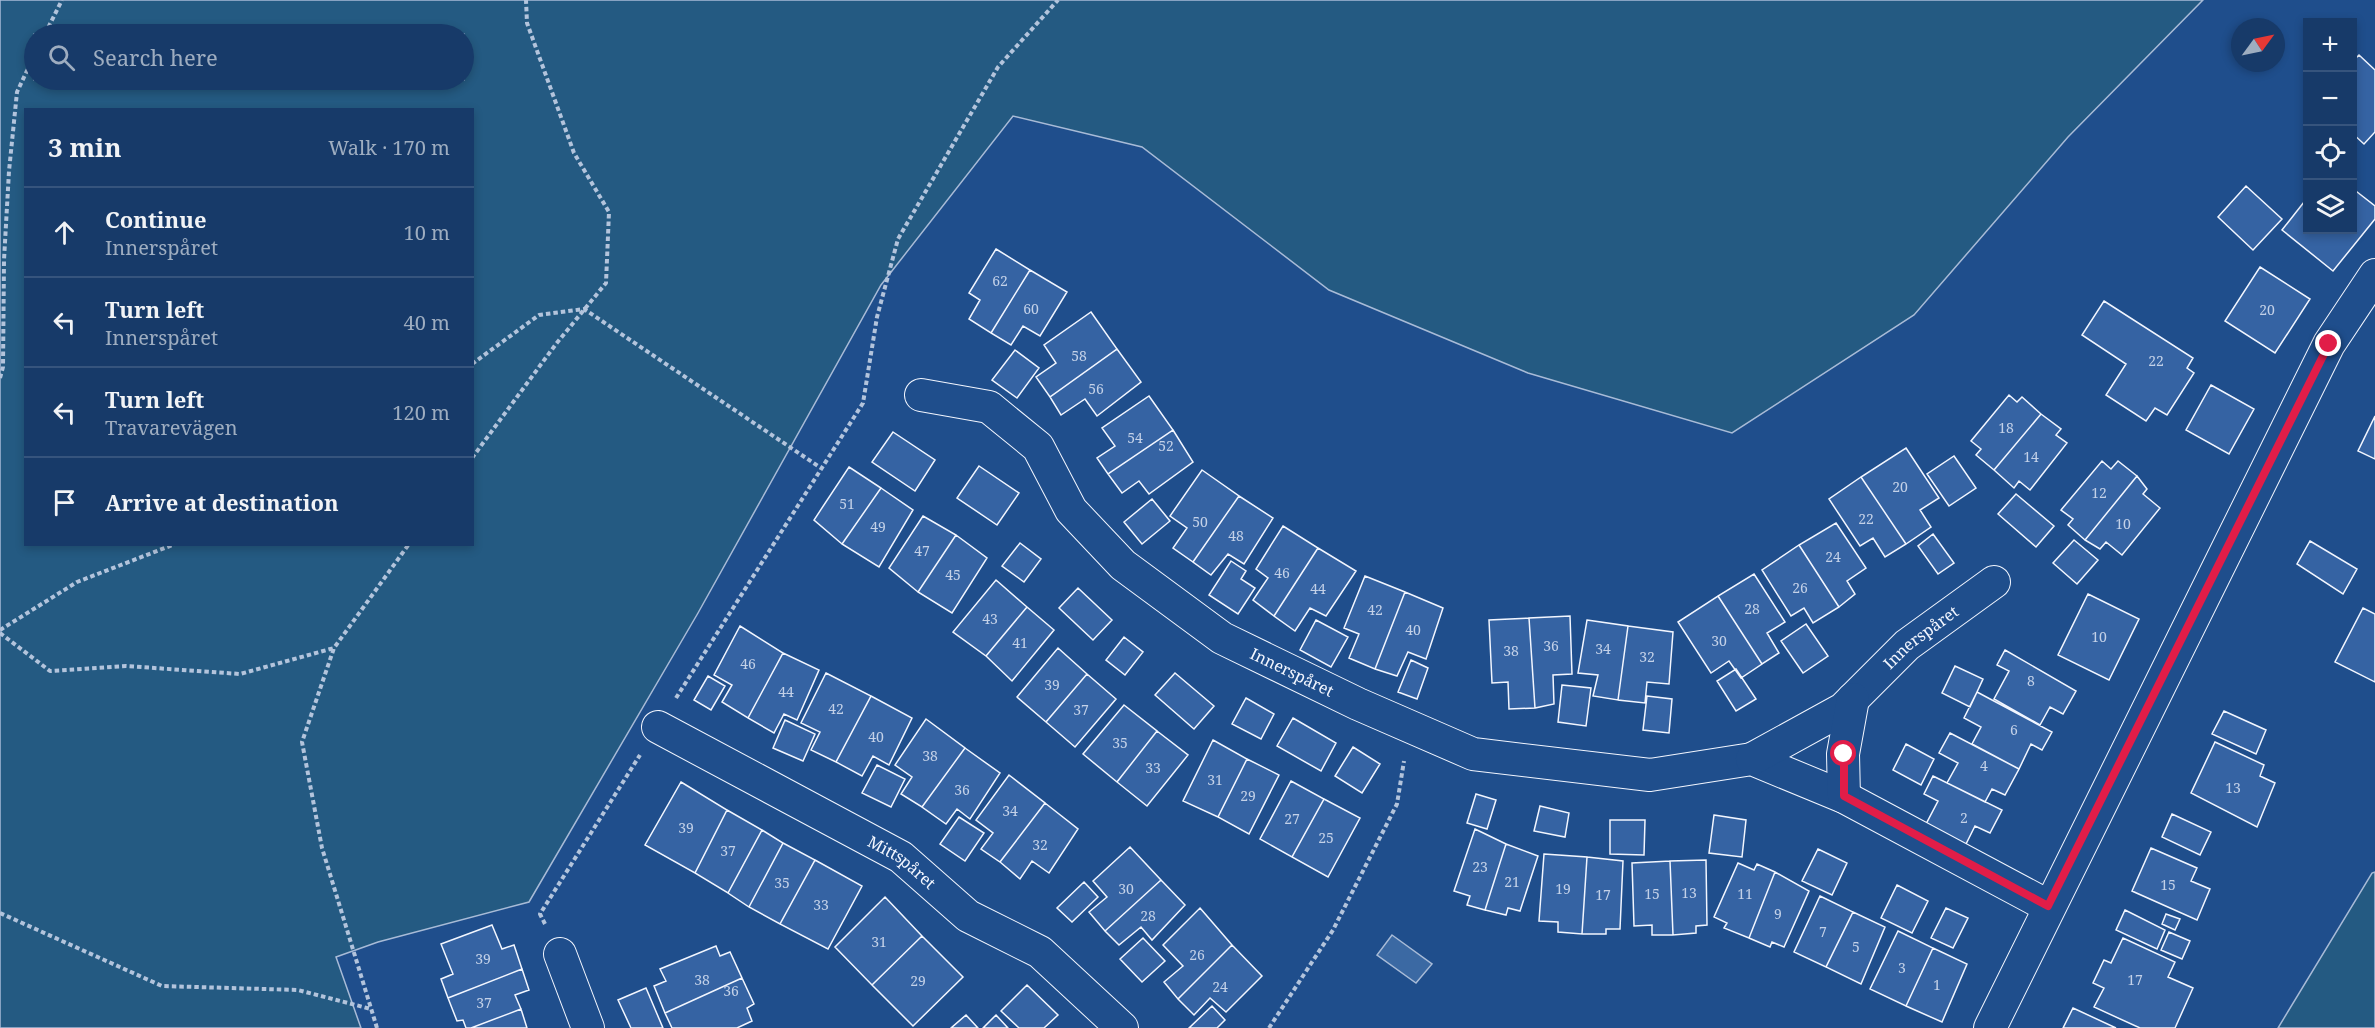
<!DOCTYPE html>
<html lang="en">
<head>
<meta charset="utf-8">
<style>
  body { margin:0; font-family:"Noto Serif",serif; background:#20416f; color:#f1f3f6 }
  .controls { position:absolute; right:18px; top:18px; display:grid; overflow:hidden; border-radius:0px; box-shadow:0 3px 9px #0003 }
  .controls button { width:54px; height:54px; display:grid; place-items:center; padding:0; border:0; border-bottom:2px solid #36547d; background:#173a69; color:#f1f3f6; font:30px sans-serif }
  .compass { position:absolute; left:2231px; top:18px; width:54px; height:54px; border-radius:50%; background:#173a69; box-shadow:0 3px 9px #0003; rotate:57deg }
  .stop { position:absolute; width:18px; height:18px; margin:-14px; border:4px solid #e11d48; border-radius:50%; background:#fff }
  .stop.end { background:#e11d48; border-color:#fff; box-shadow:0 2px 6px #0008 }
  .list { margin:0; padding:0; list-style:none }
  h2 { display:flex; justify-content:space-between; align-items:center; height:78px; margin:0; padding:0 24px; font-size:26px }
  h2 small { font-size:20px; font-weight:400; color:#9eadc0 }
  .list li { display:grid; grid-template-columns:39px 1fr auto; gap:18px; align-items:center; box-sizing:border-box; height:90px; padding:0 24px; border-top:2px solid #36547d }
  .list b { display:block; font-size:22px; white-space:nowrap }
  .list p { margin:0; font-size:20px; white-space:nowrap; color:#9eadc0 }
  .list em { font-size:20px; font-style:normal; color:#9eadc0 }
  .icon { flex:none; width:33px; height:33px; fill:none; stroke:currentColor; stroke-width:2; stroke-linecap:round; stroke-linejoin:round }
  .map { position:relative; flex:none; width:2375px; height:1028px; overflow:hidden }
  .search { position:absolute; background:#173a69; box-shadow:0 3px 9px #0003; left:24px; top:24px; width:450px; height:66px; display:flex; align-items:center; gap:15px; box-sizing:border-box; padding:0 21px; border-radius:33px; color:#9eadc0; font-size:22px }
  .panel { position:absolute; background:#173a69; box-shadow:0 3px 9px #0003; left:24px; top:108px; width:450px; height:438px; border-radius:0px }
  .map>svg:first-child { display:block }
  .green { fill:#245a82; stroke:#a8bbd7; stroke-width:1.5; fill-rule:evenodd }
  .water { fill:#3b69a3; stroke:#a8bbd7; stroke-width:1.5 }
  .building { fill:#3563a3; stroke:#f2f6ff; stroke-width:1.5 }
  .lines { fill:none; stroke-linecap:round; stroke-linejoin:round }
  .minor-casing { stroke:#f2f6ff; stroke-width:34 }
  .path { stroke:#b3c4dc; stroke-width:4; stroke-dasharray:4.5 3; stroke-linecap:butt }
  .minor { stroke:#1f4e8c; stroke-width:32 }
  .route { stroke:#e11d48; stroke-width:8 }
  .labels { text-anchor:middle; stroke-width:4.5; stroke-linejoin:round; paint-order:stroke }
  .number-label { font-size:14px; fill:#c3d1e8 }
  .street-label { font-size:16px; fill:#f2f6ff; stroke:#1f4e8c }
</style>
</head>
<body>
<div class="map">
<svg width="2375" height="1028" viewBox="0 0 2375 1028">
  <rect width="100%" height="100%" fill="#1f4e8c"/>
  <path class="green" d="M0,0H2203L2068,137L1914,315L1732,433L1528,373L1329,290L1142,147L1013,116L881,285L698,613L529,902L378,942L336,957L361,1028H0ZM464,34V80H34V34ZM26,110H472V544H26Z
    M2375,872V1028H2278L2372,873Z"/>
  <path class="water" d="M1392,935L1432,964L1416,983L1377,955Z"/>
  <path class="building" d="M2359,55L2375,70V132L2364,144L2352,133V62Z
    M2246,186L2282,219L2253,250L2218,217Z
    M2352,188L2375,206V219L2333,271L2282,230L2308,197V230H2352Z
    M996,249L1030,270L991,333L969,319L980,300L969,293Z
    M2260,267L2310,299L2275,353L2225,321Z
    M1030,270L1067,292L1040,336L1023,326L1011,345L991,333Z
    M2104,301L2193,358L2187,368L2194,373L2167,415L2155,408L2146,421L2106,395L2126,364L2082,335Z
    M1091,312L1117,349L1050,397L1036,377L1056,363L1044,345Z
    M1117,349L1141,382L1097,416L1085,399L1061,415L1050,397Z
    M1015,350L1039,368L1017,398L992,380Z
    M2211,385L2254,409L2229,454L2186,430Z
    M2009,395L2017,402L2022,397L2041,414L1994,470L1976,455L1981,449L1971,441Z
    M1149,396L1173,430L1108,474L1097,458L1115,446L1102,428Z
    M2041,414L2061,429L2056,435L2067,443L2030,490L2019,481L2014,488L1994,470Z
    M2375,416V459L2358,451Z
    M1173,430L1193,462L1149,494L1139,481L1122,493L1108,474Z
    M893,432L935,460L915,491L872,462Z
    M1906,448L1939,498L1920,510L1931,527L1906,544L1861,477Z
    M1954,456L1976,488L1949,506L1927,474Z
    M2102,461L2111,469L2118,461L2137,476L2085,540L2068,525L2073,519L2061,510Z
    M979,466L1019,493L997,525L957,498Z
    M849,467L881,488L842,544L814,520Z
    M1202,470L1239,496L1193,562L1173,548L1187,528L1170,516Z
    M2137,476L2147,489L2143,494L2160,508L2122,555L2106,542L2100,549L2085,540Z
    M1861,477L1906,544L1885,557L1873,538L1860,546L1829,499Z
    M881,488L913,510L879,567L842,544Z
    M2016,494L2054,526L2036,547L1998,514Z
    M1239,496L1273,518L1244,564L1228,554L1211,575L1193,562Z
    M1152,499L1170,521L1142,544L1124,522Z
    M923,516L956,535L918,592L889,568Z
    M1836,523L1866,568L1847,581L1855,594L1839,607L1799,545Z
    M1283,526L1318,548L1274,616L1253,600L1268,578L1256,569Z
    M1933,534L1954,563L1938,574L1918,546Z
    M956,535L987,558L952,613L918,592Z
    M2074,540L2098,560L2077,584L2053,563Z
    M2310,541L2357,569L2343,594L2297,564Z
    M1020,543L1041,559L1024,582L1002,566Z
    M1799,545L1839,607L1813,623L1804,608L1791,616L1762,570Z
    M1318,548L1356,571L1326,616L1310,608L1295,631L1274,616Z
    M1231,561L1246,571L1241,579L1255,588L1238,614L1209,595Z
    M1754,574L1785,622L1767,633L1779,653L1762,664L1718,596Z
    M1365,576L1405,592L1375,669L1349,658L1359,634L1344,628Z
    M996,580L1027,607L986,656L953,632Z
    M1078,588L1112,620L1093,640L1059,608Z
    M1405,592L1443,608L1426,659L1408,652L1397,676L1375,669Z
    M2088,594L2139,619L2109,680L2058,655Z
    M1718,596L1762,664L1741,678L1729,661L1711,673L1678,622Z
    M1027,607L1054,630L1012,681L986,656Z
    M2363,608L2375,614V682L2335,662Z
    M1570,616L1572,674L1553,675L1554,704L1535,708L1529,618Z
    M1529,618L1535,708L1509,709L1508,682L1492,683L1489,620Z
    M1316,620L1348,637L1331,667L1300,650Z
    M1587,620L1628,626L1618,700L1593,696L1598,675L1578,673Z
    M1806,624L1828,656L1803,673L1781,641Z
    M740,626L783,653L748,718L722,702L732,685L714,675Z
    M1628,626L1673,632L1669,684L1647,682L1645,703L1618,700Z
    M1124,637L1143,652L1125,675L1106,660Z
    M1058,648L1087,674L1046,722L1017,697Z
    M2005,650L2076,691L2063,714L2050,707L2040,725L1994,699L2009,671L1997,665Z
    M783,653L819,670L797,720L784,714L774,733L748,718Z
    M1411,660L1428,668L1417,699L1398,692Z
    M1955,666L1983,679L1970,707L1942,693Z
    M1736,669L1756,699L1736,711L1717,681Z
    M826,673L871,696L836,762L811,750L820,732L801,723Z
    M1175,673L1214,706L1194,729L1155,695Z
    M1087,674L1116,699L1075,747L1046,722Z
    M708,676L725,686L711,710L694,700Z
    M1562,685L1591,688L1586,726L1558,722Z
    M1977,692L2052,732L2042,750L2031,744L2019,769L1972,744L1981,727L1964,718Z
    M871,696L912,718L889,765L873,756L862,776L836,762Z
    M1647,696L1672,699L1669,733L1643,730Z
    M1246,698L1274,714L1261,739L1232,724Z
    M1124,705L1157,731L1117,782L1083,754Z
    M2224,711L2266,730L2256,754L2212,734Z
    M1293,718L1336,743L1321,771L1277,746Z
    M926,719L965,748L922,807L901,794L912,777L895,765Z
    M785,720L815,734L803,761L773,748Z
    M1157,731L1188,755L1147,806L1117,782Z
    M1950,733L2019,769L2005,795L1992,789L1985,802L1947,783L1958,763L1939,753Z
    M1213,740L1247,759L1218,817L1183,801Z
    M2215,742L2264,765L2260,776L2275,783L2257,827L2191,793Z
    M1906,744L1934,759L1921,785L1893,770Z
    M1353,747L1380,764L1362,793L1335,776Z
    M965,748L1000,773L970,819L957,809L946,824L922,807Z
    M1247,759L1279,775L1249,834L1218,817Z
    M877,765L905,779L891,807L862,793Z
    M1009,775L1045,803L1000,862L981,849L993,833L976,820Z
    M1933,776L2002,810L1990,833L1975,826L1965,846L1925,826L1938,801L1924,794Z
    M1291,781L1324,799L1292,857L1260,839Z
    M681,782L727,810L695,873L645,845Z
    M1476,794L1496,800L1487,829L1467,823Z
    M1324,799L1360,818L1328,877L1292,857Z
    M1045,803L1078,829L1049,873L1032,861L1020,879L1000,862Z
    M1540,806L1569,813L1565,837L1534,831Z
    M727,810L762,830L728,893L695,873Z
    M2172,814L2211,832L2200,855L2162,837Z
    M1714,815L1746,820L1742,857L1709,853Z
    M959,817L984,833L965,861L940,844Z
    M1610,820H1645L1644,855L1610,854Z
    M1475,829L1506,844L1485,910L1467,905L1470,896L1454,891Z
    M762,830L783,843L749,907L728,893Z
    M783,843L815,860L780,924L749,907Z
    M1506,844L1538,856L1520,911L1508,908L1506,915L1485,910Z
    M1130,847L1161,880L1105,931L1089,912L1107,897L1093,881Z
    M2151,848L2197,868L2191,881L2210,889L2197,920L2132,891Z
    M1818,849L1847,863L1832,895L1802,881Z
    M1544,854L1587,857L1582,934L1558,932V922L1539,921Z
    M1587,857L1623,861L1620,929H1606V934H1582Z
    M815,860L862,886L828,949L780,924Z
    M1706,860L1707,925L1696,926V933L1673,935L1670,861Z
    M1670,861L1673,935H1652V925L1634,926L1632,863Z
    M1738,863L1754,870L1757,864L1775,872L1749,938L1724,928L1727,923L1714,917Z
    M1775,872L1809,891L1784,947L1772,942L1770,947L1749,938Z
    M1161,880L1185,905L1152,940L1141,927L1119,945L1105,931Z
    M1084,882L1098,897L1072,922L1057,908Z
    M1897,885L1928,901L1912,933L1881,918Z
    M1820,896L1853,912L1826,967L1794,952Z
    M885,897L922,936L872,985L835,947Z
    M1200,908L1232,945L1178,999L1164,982L1183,966L1163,945Z
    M1946,908L1968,918L1953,948L1931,938Z
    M2125,910L2165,930L2157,949L2116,930Z
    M1853,912L1885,927L1861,984L1826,967Z
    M2166,914L2180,919L2175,930L2162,924Z
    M492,925L502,949L514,945L522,969L448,998L441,979L453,974L441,944Z
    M1898,931L1933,948L1906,1006L1870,989Z
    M2169,932L2190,941L2182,959L2161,950Z
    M922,936L963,977L913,1026L872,985Z
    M1143,938L1165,961L1142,982L1120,959Z
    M2123,938L2175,962L2168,977L2193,988L2175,1028H2140L2094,1007L2104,988L2093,983L2104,960L2111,963Z
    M1232,945L1262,976L1226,1012L1210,998L1194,1015L1178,999Z
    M716,946L720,956L730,952L742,978L665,1013L654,986L666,981L660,969Z
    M1933,948L1967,964L1942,1022L1906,1006Z
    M522,969L529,990L515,995L521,1009L471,1028H466L463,1020L457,1021L448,998Z
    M742,978L754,1004L747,1008L752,1021L737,1028H672L665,1013Z
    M1027,985L1058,1015L1044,1028H1019L1001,1011Z
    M646,988L663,1028H631L618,1000Z
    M1212,1006L1225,1020L1217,1028H1189Z
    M2073,1008L2116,1028H2063Z
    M521,1009L527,1028H471Z
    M966,1015L978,1028H951Z
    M996,1015L1008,1028H983Z"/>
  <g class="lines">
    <g class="minor-casing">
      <g id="minor">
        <path id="s1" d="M921,395L989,407L1038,447L1071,510L1123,565L1222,638L1358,704L1473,754L1650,775L1752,759L1844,797L2048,906"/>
        <path id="s2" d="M658,727L901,857L968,916L1040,952L1122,1028"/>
        <path id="s3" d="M1752,759L1843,709L1907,645L1994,582"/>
        <path d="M1844,797L1843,754L1853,699"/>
        <path d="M560,954L588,1028"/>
        <path d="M1990,1028L2329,344L2375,275"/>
      </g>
    </g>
    <path class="path" d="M45,34L62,0
      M472,364L539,315L584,309L821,468
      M0,378L3,367L4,260L9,171L17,92L34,56
      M472,458L556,344L606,283L609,212L574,153L527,23L526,0
      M0,630L77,582L175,544
      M0,633L50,671L126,666L240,674L334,648
      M676,698L863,403L877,317L898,239L998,67L1058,0
      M0,913L162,986L298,990L371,1009
      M545,924L540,914L640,755
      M377,1028L322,848L302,742L334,648L409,544
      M1269,1028L1333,930L1397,804L1404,761"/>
    <use href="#minor" class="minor"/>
  </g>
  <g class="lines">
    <path class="route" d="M1844,754V796L2048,906L2329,344"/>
  </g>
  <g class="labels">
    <g class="number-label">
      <text x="1000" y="286">62</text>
      <text x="1031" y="314">60</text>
      <text x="2267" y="315">20</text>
      <text x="1079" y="361">58</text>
      <text x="2156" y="366">22</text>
      <text x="1096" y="394">56</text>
      <text x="2006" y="433">18</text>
      <text x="1135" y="443">54</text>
      <text x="1166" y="451">52</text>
      <text x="2031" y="462">14</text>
      <text x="1900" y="492">20</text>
      <text x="2099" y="498">12</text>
      <text x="847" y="509">51</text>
      <text x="1866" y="524">22</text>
      <text x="1200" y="527">50</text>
      <text x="2123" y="529">10</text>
      <text x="878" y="532">49</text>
      <text x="1236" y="541">48</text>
      <text x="922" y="556">47</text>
      <text x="1833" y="562">24</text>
      <text x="1282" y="578">46</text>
      <text x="953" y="580">45</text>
      <text x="1800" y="593">26</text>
      <text x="1318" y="594">44</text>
      <text x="1752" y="614">28</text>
      <text x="1375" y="615">42</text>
      <text x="990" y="624">43</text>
      <text x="1413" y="635">40</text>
      <text x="2099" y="642">10</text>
      <text x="1719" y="646">30</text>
      <text x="1020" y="648">41</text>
      <text x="1551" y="651">36</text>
      <text x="1603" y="654">34</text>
      <text x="1511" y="656">38</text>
      <text x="1647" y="662">32</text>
      <text x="748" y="669">46</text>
      <text x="2031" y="686">8</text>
      <text x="1052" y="690">39</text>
      <text x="786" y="697">44</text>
      <text x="836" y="714">42</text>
      <text x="1081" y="715">37</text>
      <text x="2014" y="735">6</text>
      <text x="876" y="742">40</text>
      <text x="1120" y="748">35</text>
      <text x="930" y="761">38</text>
      <text x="1984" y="771">4</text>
      <text x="1153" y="773">33</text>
      <text x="1215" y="785">31</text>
      <text x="2233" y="793">13</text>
      <text x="962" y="795">36</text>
      <text x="1248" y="801">29</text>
      <text x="1010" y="816">34</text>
      <text x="1964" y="823">2</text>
      <text x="1292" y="824">27</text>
      <text x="686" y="833">39</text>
      <text x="1326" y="843">25</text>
      <text x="1040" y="850">32</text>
      <text x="728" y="856">37</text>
      <text x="1480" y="872">23</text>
      <text x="1512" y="887">21</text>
      <text x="782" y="888">35</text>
      <text x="2168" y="890">15</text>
      <text x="1126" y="894">30</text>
      <text x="1563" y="894">19</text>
      <text x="1689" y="898">13</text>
      <text x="1652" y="899">15</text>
      <text x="1745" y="899">11</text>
      <text x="1603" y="900">17</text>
      <text x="821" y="910">33</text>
      <text x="1778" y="919">9</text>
      <text x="1148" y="921">28</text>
      <text x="1823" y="937">7</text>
      <text x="879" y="947">31</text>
      <text x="1856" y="952">5</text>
      <text x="1197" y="960">26</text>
      <text x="483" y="964">39</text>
      <text x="1902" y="973">3</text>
      <text x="702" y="985">38</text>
      <text x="2135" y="985">17</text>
      <text x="918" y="986">29</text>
      <text x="1937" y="990">1</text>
      <text x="1220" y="992">24</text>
      <text x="731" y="996">36</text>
      <text x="484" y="1008">37</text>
    </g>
    <g class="street-label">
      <text dy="6" stroke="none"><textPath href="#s3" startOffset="210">Innerspåret</textPath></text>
      <text dy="6" stroke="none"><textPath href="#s1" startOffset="480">Innerspåret</textPath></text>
      <text dy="6" stroke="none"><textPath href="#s2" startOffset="279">Mittspåret</textPath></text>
    </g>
  </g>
</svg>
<div class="controls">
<button>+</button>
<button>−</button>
<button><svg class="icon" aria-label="locate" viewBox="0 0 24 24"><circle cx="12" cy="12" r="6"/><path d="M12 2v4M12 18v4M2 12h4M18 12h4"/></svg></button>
<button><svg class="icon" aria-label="layers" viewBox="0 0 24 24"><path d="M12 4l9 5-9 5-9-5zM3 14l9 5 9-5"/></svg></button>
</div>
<svg class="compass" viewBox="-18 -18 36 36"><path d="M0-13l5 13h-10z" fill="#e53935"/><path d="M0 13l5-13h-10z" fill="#9eadc0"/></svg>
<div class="stop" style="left:1844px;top:754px"></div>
<div class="stop end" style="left:2329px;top:344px"></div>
<div class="search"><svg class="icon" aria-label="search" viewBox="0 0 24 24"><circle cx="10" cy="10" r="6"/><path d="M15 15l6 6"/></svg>Search here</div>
<section class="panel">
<h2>3 min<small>Walk · 170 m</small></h2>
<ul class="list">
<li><svg class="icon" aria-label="ahead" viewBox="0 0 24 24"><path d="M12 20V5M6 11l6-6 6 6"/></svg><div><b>Continue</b><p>Innerspåret</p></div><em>10 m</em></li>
<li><svg class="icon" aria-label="left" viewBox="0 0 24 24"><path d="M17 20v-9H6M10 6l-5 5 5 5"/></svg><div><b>Turn left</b><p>Innerspåret</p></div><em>40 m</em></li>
<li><svg class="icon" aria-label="left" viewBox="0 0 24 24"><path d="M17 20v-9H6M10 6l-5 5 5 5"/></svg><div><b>Turn left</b><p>Travarevägen</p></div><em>120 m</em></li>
<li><svg class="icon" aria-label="arrive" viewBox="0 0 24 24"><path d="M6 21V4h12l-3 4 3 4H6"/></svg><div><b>Arrive at destination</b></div></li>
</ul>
</section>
</div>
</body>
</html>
